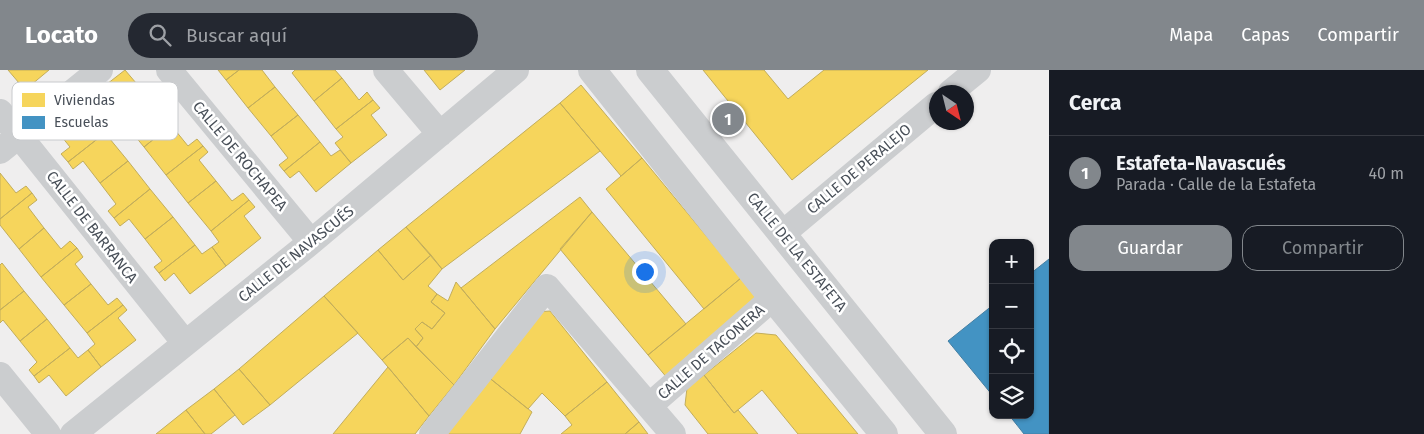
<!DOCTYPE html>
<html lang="es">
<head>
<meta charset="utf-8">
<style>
  body { margin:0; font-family:"Fira Sans",sans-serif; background:#242831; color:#f1f3f6 }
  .controls { position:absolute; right:15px; bottom:15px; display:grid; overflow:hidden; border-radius:10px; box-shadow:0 1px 4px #0004 }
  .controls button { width:45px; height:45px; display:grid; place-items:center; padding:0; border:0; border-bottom:1px solid #363941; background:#171b24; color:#f1f3f6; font:25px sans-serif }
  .compass { position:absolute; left:929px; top:15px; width:45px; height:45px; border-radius:50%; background:#171b24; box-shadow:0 1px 4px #0004; rotate:145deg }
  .you { position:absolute; left:644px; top:201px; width:18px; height:18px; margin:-12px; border:4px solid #fff; border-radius:50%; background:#1a73e8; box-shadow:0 0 0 8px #1a73e833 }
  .badge { display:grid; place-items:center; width:32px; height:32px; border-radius:50%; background:#82878c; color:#fff; font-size:16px; font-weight:700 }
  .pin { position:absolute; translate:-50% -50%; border:2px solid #fff; box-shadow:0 1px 5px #0006 }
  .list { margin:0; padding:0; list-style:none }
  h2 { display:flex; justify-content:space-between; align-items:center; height:65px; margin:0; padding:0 20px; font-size:21px }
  h2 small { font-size:16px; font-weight:400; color:#9ea1a6 }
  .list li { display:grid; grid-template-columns:32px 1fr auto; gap:15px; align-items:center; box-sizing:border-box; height:75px; padding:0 20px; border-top:1px solid #363941 }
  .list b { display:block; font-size:19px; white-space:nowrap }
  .list p { margin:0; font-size:16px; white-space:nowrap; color:#9ea1a6 }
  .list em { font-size:16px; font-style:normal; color:#9ea1a6 }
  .actions { display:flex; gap:10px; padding:15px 20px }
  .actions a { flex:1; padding:11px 0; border:1px solid #82878c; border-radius:15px; text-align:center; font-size:18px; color:#82878c }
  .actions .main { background:#82878c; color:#fff }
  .icon { flex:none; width:28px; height:28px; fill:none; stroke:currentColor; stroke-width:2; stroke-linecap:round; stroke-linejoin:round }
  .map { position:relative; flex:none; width:1049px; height:364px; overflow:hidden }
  header { display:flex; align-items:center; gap:30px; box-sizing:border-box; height:70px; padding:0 25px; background:#82878c; color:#fff }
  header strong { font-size:24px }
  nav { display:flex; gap:28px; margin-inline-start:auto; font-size:18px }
  .search { width:350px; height:45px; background:#242831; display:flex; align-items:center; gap:12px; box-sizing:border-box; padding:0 18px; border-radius:28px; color:#9ea1a6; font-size:19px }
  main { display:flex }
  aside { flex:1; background:#171b24 }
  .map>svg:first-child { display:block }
  .homes { fill:#f6d55c; stroke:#c2ad5b }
  .schools { fill:#4393c3; stroke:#447fa3 }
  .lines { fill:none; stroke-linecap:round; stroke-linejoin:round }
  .minor { stroke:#cbcdcf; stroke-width:26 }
  .tertiary { stroke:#cbcdcf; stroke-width:28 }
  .labels { text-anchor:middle; stroke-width:5; stroke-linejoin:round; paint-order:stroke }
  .street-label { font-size:15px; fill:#484f58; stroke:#fff }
  .key { fill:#fff; stroke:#c8cacd; stroke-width:1 }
  .key-label { font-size:14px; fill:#484f58 }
</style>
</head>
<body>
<header>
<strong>Locato</strong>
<div class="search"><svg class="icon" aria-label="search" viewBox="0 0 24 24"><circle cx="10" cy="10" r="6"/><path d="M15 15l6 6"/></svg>Buscar aquí</div>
<nav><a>Mapa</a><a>Capas</a><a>Compartir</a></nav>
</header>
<main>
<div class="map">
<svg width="1049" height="364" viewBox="0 0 1049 364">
  <rect width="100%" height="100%" fill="#efeeee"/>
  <path class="homes" d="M8,0H49L25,20Z
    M125,0L142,20L152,13L158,20L121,49L113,38L103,46L89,28Z
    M218,0H239L226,10Z
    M239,0H262L275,17L248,38L226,10Z
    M295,0H335L342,8L314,31L292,3Z
    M424,0H465L440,20Z
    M703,0H764L788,29L824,0H928L792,110Z
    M342,8L359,30L367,22L373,30L336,59L314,31Z
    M581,15L642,88L621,106L560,33Z
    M275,17L298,45L271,66L248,38Z
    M158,20L163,27L154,34L171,55L144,77L121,49Z
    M89,28L103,46L96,51L105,63L68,92L61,84L70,77L53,56Z
    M373,30L380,38L371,45L387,65L351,93L335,73L343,67L336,59Z
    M560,33L600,81L442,199L406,157Z
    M298,45L320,72L284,101L279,95L288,88L271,66Z
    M171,55L188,76L197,69L203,76L166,105L144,77Z
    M105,63L128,91L100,113L83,91L73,99L68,92Z
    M320,72L331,86L340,80L351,93L316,122L299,101L290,108L284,101Z
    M203,76L208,82L199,90L216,111L188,133L166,105Z
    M642,88L741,208L704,239L606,119Z
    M128,91L150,119L114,148L108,141L116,134L100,113Z
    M0,103L16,123L26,116L32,123L0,149Z
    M216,111L232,131L243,123L249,130L211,161L188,133Z
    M150,119L173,147L145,169L129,149L120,156L114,148Z
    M32,123L37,130L28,137L44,158L19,179L0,155V149Z
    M580,127L592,142L495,259L461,218Z
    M249,130L255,137L244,146L261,168L226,196L212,177L219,172L211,161Z
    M592,142L686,254L648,285L560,179Z
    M173,147L195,175L159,203L154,197L162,191L145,169Z
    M406,157L431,185L403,210L378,180Z
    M44,158L61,179L70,171L77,178L41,207L19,179Z
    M195,175L202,184L212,177L226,196L190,224L174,203L165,211L159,203Z
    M77,178L83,187L75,194L91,214L64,235L41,207Z
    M378,180L403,210L431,185L442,199L428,216L437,224L431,232L445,243L432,259L422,252L415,259L423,268L416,277L408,268L382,290L324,226Z
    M2,193L24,221L0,240V195Z
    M741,208L761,233L668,309L648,285Z
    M456,212L495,259L454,315L416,277L423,268L415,259L422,252L432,259L445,243L431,232L437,224L448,231Z
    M91,214L108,235L117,228L123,235L87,263L64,235Z
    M24,221L47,249L20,271L3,250L0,253V240Z
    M324,226L358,263L270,335L239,299Z
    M123,235L127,240L118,248L136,270L101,297L88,280L95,274L87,263Z
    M550,241L607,312L565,346L542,323L528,339L487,306L536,242Z
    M47,249L70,278L34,306L29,300L37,292L20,271Z
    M756,263L776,265L858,364H798L762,320L734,343L704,305Z
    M408,268L454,315L429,346L382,290Z
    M70,278L78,288L88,280L101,297L66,326L49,305L39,313L34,306Z
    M388,297L429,346L415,364H333Z
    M239,299L270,335L243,355L214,319Z
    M704,305L734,343L738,340L758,364H708L685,335L687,318Z
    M487,306L532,342L520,364H441Z
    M607,312L639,352L625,364H561L572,355L565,346Z
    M214,319L235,345L211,364H205L186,340Z
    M186,340L205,364H156Z
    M639,352L648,364H625Z"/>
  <path class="schools" d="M1049,189V364H1024L1009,345H1030V204Z
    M993,235V326L948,271Z"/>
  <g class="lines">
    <path class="minor" d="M169,0L311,172
      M386,0L440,64
      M951,22L978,0
      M0,42L185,273
      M0,81L100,0
      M782,164L936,35
      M0,305L48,364
      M649,336L773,228
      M73,364L311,172L516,0
      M432,364L547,217L673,364"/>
    <path class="tertiary" d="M592,0L773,228L884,364
      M650,0L943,364"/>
  </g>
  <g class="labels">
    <g class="street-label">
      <text transform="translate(240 86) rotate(50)" y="5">CALLE DE ROCHAPEA</text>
      <text transform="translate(859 99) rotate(-40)" y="5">CALLE DE PERALEJO</text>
      <text transform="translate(92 157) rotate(52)" y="5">CALLE DE BARRANCA</text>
      <text transform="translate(797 182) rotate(51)" y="5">CALLE DE LA ESTAFETA</text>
      <text transform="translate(296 184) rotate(-39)" y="5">CALLE DE NAVASCUÉS</text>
      <text transform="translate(711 282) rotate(-41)" y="5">CALLE DE TACONERA</text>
    </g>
  </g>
  <rect x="12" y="12" width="166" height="58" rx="8" class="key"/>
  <rect x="22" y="23" width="23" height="14" fill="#f6d55c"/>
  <rect x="22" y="46" width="23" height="13" fill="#4393c3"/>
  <g class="key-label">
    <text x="54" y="35">Viviendas</text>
    <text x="54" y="57">Escuelas</text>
  </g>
</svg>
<div class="controls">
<button>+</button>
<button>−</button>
<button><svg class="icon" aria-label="locate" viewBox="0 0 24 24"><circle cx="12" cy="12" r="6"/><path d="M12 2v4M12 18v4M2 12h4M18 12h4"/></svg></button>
<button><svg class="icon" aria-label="layers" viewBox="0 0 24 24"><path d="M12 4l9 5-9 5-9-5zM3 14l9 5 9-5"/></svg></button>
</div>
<svg class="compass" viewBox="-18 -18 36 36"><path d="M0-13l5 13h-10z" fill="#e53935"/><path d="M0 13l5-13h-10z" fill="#9ea1a6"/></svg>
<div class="you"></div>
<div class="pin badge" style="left:728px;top:49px">1</div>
</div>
<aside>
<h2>Cerca<small></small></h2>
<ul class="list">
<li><span class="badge">1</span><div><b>Estafeta-Navascués</b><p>Parada · Calle de la Estafeta</p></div><em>40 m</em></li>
</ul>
<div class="actions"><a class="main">Guardar</a><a>Compartir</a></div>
</aside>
</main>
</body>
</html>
